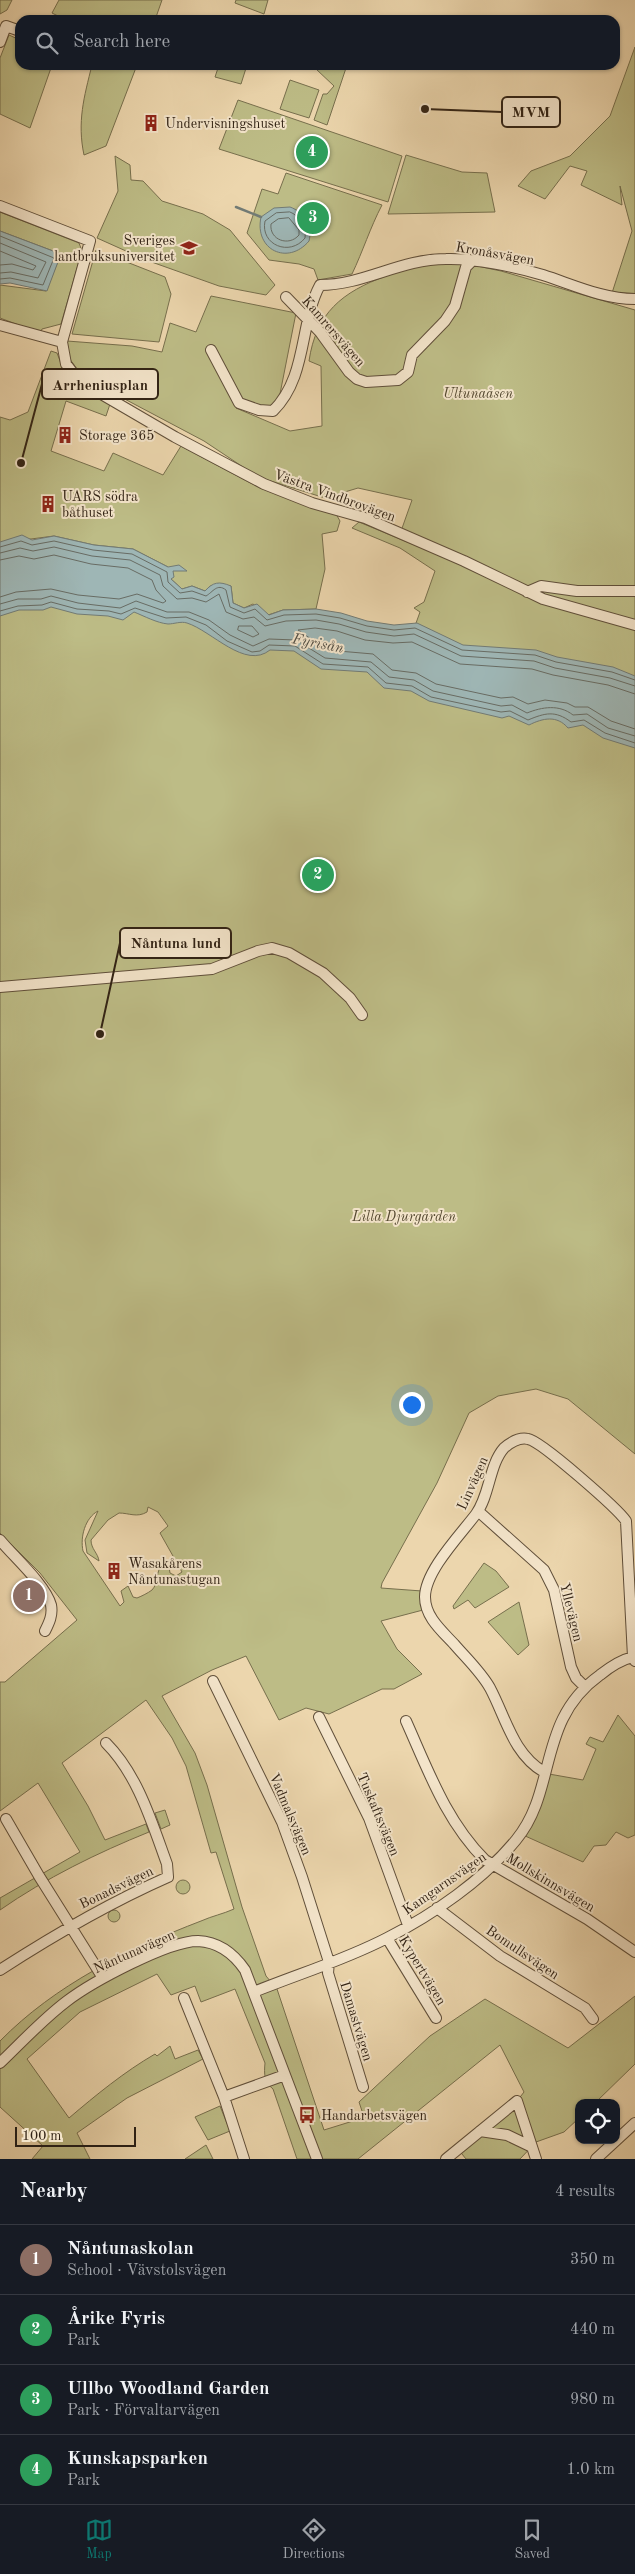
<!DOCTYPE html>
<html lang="en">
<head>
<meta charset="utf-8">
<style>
  body { margin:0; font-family:"Old Standard TT",serif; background:#242831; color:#f1f3f6 }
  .controls { position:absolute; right:15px; bottom:15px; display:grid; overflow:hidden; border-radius:10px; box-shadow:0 1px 4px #0004 }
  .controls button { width:45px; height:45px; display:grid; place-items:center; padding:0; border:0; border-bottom:1px solid #363941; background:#171b24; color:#f1f3f6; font:25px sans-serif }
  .scale { position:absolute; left:15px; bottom:12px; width:121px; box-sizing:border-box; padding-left:5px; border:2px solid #312214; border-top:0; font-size:14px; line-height:18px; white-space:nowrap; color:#312214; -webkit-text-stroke:4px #f3e4ca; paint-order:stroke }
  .you { position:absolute; left:411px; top:1404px; width:18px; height:18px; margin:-12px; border:4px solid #fff; border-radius:50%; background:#1a73e8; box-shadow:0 0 0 8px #1a73e833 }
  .badge { display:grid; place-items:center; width:32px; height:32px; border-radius:50%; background:#0f766e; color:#fff; font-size:16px; font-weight:700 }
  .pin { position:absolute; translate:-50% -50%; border:2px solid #fff; box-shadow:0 1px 5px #0006 }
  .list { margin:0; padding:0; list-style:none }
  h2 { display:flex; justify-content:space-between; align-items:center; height:65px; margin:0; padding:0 20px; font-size:21px }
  h2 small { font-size:16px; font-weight:400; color:#9ea1a6 }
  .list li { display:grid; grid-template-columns:32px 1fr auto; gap:15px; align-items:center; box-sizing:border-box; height:70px; padding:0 20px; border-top:1px solid #363941 }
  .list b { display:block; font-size:19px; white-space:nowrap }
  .list p { margin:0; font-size:16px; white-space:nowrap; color:#9ea1a6 }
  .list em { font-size:16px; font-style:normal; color:#9ea1a6 }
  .icon { flex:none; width:28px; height:28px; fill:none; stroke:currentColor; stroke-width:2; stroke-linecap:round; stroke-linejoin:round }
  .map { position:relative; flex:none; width:635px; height:2159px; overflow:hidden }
  .search { position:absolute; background:#171b24; box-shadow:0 1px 4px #0004; left:15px; right:15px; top:15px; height:55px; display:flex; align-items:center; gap:12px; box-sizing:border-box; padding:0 18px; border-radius:15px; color:#9ea1a6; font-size:19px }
  .sheet { height:345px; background:#171b24 }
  nav { display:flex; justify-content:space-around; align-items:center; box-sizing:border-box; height:70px; border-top:1px solid #363941; background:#171b24; font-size:14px; color:#9ea1a6 }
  nav a { display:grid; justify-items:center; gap:2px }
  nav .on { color:#0f766e }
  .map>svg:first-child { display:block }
  .green { fill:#bdbc86; stroke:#776f4d; fill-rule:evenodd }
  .water { fill:#9eb6b5; stroke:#727b75 }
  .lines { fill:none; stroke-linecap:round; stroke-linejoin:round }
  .shore { stroke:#686c64; stroke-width:1 }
  .stream { stroke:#727b75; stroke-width:2.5 }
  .minor-casing { stroke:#604f3a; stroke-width:12 }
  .minor { stroke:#f3e4ca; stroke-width:10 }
  .labels { text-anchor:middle; stroke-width:4; stroke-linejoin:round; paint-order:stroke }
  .poi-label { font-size:14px; fill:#312214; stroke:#f3e4ca; text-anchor:start }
  .street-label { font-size:14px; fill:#312214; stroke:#f3e4ca }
  .park-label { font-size:14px; font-style:italic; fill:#544830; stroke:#f3e4ca }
  .water-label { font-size:15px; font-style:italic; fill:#524e44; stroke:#f3e4ca }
  .leader { fill:none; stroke:#312214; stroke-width:2 }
  .callout-dot { fill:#312214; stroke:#f3e4ca; stroke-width:2 }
  .callout { fill:#f3e4ca; stroke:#312214; stroke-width:2 }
  .callout-label { font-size:15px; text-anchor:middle; font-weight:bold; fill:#312214 }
</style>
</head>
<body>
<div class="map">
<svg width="635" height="2159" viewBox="0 0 635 2159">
  <rect width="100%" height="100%" fill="#ecd6ad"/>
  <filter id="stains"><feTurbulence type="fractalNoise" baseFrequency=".004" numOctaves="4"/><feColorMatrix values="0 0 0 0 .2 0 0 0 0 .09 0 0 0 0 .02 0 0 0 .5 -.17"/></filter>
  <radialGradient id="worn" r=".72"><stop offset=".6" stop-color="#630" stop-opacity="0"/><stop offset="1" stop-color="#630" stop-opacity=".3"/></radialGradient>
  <path class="green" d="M0,0H12L7,10L0,14Z
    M59,0H162L155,20H66L52,13Z
    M236,0H268L264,14L235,3Z
    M9,35L20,40V65H52L30,128L0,114V58Z
    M635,47V298L612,293L632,231L620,186L622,205L581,185L587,171L570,166L545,199L518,186L531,171L570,156L610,116Z
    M92,65H137L106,146L84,155C77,122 84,97 92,65Z
    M219,65H247L241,84L215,77Z
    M317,65H347L327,125L314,120L323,94H327L334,86L316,69Z
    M290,80L319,90L309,118L280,109Z
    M238,100L402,156L388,202L219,149Z
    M406,155L462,172L487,173L495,212L388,214Z
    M115,156L130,165L131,180L143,181L162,201L203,214L230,230L275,285L266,295L219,286L146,260L97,238L118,191Z
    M286,173L382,205C370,228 363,251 352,274L318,280L314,269L299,264L269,260L247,233L262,189L278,194Z
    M0,212L79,243L82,251L61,324L42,329L40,333L0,318V285L46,291L61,254L0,231Z
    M96,250L165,277L171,294L159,342L72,334Z
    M463,263L501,271L635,310V1454L568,1399L536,1389L498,1396L469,1413L437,1483L382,1583L381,1588L422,1591L423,1610L381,1621L397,1649L422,1674L394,1689H382L329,1714L306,1708L279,1720L246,1656L212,1670L162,1696L195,1753L207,1785L242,1907L266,1976L277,1989L324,2130L353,2121L362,2111L359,2102L430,2036L485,1999L568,2048L635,1996V2064L595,2103H579V2118L564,2132L536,2142L520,2159H466L458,2149L517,2101L524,2092L500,2045L358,2159H297L273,2089C264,2082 264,2074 265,2063L235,1989L201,2002L195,1986L171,1995L157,1974L80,2012L27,2059L69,2118C96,2095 124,2072 155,2054L157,2056L170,2046L175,2059L198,2050L203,2059L127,2098L77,2133L90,2159H32L43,2146L0,2107V2041C55,1985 128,1949 201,1921C212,1916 223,1914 234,1909L216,1852L211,1853L186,1766L172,1738L146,1700L62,1763L88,1806L105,1840L146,1824L149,1832C97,1853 46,1878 0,1910V1898L80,1852L38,1783L0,1811V1682H5L77,1620L40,1573L0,1533V588L83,582L402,662L420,612L414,608L424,602L435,571L400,548L352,528L359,522L441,556L400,534L412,500L358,488L325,498L258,477L204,441L83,377L69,358L67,341L132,346L162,352L170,323L196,332L211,296L296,313L276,414L236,408L290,431L322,426L321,366L309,361C316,313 342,292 386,276C394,274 401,266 410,265C427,262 446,264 463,263ZM148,1507L158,1512L168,1526L160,1533L182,1572L176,1576L170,1573L169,1567L163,1564C155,1571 159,1583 152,1590C148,1593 142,1596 137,1598L133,1597L128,1586L121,1591L124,1602L120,1606L83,1551C80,1537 85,1518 98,1511L85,1540L87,1553L99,1561C98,1553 91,1549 91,1540L108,1520L119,1513C129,1513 137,1518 147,1512Z
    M51,351L57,353L69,384L110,404L106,416L66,401L51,451L104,471L113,453L163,475L181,446L260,488L336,514L340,521L337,531L322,534L325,569L316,609L283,610L268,615L253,604L244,608L233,603L231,586H210L205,591L192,586L182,589L171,579L168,567L133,549L94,545L54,536L0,543V417L10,420L28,412Z
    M484,1563L496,1571L509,1587L475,1608L468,1600L454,1609L453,1606Z
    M519,1602L529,1645L518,1655L488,1622Z
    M618,1715L635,1736V1835L628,1838L616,1832L606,1845L594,1846L583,1862L523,1835L549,1774L583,1780L596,1749L586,1744L590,1737L603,1742Z
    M165,1810L170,1825L161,1829L155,1813Z
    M176 1887a7 7 0 1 1 14 0a7 7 0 1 1-14 0Z
    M108 1916a6 6 0 1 1 12 0a6 6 0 1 1-12 0Z
    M220,2106L230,2131L208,2140L195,2117Z
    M206,2145L213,2159H185Z"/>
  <path class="water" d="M290,207C304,212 313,226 309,241C288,266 254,250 261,217L274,208Z
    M0,231L61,254L47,291L10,283L0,284Z
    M22,535L32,540L54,536L94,545L133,549L168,567L179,565L187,571H173L174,577L171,579L182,589L192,586L205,591C213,582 219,581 231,586L233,603L244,608L257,604L269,615L283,610L316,609L341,613L367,621L394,625L417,623L463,645L536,650L557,657L613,667L635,676V748L603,738L583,725L568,728C557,715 543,718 529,725L509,716L502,718L429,701L411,691L384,688L367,672L321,669L294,651L270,650C245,670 212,631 187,623C181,621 174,624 168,624C157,623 144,616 134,612L123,620L108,616L77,614L51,607L43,610H19L0,616V542Z"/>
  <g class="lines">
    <path class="shore" d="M290,212C299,215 307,228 305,238C290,257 260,245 265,221L276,213Z
      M289,218L299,230V235C289,247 269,240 271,224L278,219Z
      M0,236L54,258L43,285L10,278L0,279
      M0,243L46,262L38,278L11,272L0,273
      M0,251L36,266L33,270L12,264L0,265
      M0,547L21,541L32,545L54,541L93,550L132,554L167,572L168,582L180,593L192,591L206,596C213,592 217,583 226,590L230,607L244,613L255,609L267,620L284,615L316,614L340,618L367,626L394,630L415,628L462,650L535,655L556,662L612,672L635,680
      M0,553L20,548L33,551L54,547L92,556L130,560L160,575L163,586L177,599L192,598L206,602L219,594L226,612L243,619L254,617L265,626L286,621L316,620L339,624L366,632L394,636L414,634L461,656L534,661L555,668L610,678L635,686
      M0,560L19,556L34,559L54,555L91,564L128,568L152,580L156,590L166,601L163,603L137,594L119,599L78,595L51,589L16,592L0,597
      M0,604L18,599H41L51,596L78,603L120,608L136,601L167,612H189L209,620L230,635L253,646L269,639L296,640L325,658L371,662L389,677L414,680L433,691L501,706L512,705L527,713C542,707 559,704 573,715L587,714L608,728L635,736
      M0,611L18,606L42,605L51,602L77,609L109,611L121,614L135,608L166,618L186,617L206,625L227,641L252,652L260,651L269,645L295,646L323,664L368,667L386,683L412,686L431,697L501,712L510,711L528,720C545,713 555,710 571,722L584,720L605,733L635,743
      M239,626H252L259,634L253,637L238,630Z
      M635,694L608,685L553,675L532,669L460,664L412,642L393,643L365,640L337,631L315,628L298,630L327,650L373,654L392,670L416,673L436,684L501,698L513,697L528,704L545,700L567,703L575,707H588L611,721L635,729"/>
    <path class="stream" d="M236,207L261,217"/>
    <g class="minor-casing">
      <path id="minor" d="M0,42L6,26L20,31
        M0,206L90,241L62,342L66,364L79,381L175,437L264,484L312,503L365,518L464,561L543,599L635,625
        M286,297L320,332L349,372L357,379L366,382L398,380L408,372L412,355L445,321L455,306L466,267L472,261
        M0,325L62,342
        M211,350L239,403L259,410L273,411C308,376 299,324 320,285C364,285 400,259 446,259C474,258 516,267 543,275C574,285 603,299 635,299
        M527,592L541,586L577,591H635
        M0,987L212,969L258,951L272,948L289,953L323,973L350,998L362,1015
        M478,1511L544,1570L554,1590L571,1667L576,1678L584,1686
        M0,1540C14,1557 45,1584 51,1605C53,1615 49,1623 45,1631
        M213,1681L282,1822L302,1877L329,1962L328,1973L363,2087
        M319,1717L369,1818L408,1925
        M406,1721C428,1770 446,1821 485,1860L587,1919L635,1952
        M544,1772C513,1754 506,1718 490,1688C481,1672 466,1658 454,1644C442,1631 425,1617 425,1597C425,1571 461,1534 476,1514C490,1495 489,1465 504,1448C511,1442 519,1437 528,1439C541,1441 618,1509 626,1521L633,1657L635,1661
        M6,1819L39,1876L103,1978
        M437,1908L500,1956L585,2008L593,2019
        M387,1938L436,2018
        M0,1970C54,1935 109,1903 168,1877L167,1864C152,1823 138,1775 106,1743
        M254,1992C298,1974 345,1960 387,1938C434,1914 483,1880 516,1840C558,1789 536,1721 600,1675C610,1667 620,1660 633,1657
        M184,1998L224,2097L244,2159
        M0,2063C22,2042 43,2019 67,2001C92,1982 168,1941 198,1941C219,1942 234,1954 245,1970L317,2159
        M224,2097L285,2075
        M480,2131L507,2135L530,2146
        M446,2159L517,2101L536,2159
        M596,2159L635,2123"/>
    </g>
    <use href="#minor" class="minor"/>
  </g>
  <defs>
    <g id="building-bare" transform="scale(1.35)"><path d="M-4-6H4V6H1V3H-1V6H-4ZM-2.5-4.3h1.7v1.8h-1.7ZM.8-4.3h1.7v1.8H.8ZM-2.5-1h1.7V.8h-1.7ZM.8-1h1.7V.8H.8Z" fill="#8f2418" stroke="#f3e4ca" stroke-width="2.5" paint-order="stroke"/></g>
    <g id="university-bare" transform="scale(1.35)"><path d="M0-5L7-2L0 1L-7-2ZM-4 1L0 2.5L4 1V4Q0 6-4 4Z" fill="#8f2418" stroke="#f3e4ca" stroke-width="2.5" paint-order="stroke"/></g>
    <g id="bus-bare" transform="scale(1.35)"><path d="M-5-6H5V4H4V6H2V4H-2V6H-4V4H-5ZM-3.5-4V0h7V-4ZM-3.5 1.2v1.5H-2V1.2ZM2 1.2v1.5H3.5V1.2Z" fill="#8f2418" stroke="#f3e4ca" stroke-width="2.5" paint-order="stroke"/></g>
  </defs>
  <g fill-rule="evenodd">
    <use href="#building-bare" x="151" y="123"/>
    <use href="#university-bare" x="189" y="248"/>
    <use href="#building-bare" x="65" y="435"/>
    <use href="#building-bare" x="48" y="504"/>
    <use href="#building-bare" x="114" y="1571"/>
    <use href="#bus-bare" x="307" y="2115"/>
  </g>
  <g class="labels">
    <g class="poi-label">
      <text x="165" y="128">Undervisningshuset</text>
      <text x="175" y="245" text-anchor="end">Sveriges<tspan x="175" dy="16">lantbruksuniversitet</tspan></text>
      <text x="79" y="440">Storage 365</text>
      <text x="62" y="501">UARS södra<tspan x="62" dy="16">båthuset</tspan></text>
      <text x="128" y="1568">Wasakårens<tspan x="128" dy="16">Nåntunastugan</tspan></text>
      <text x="321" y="2120">Handarbetsvägen</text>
    </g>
    <g class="street-label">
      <text transform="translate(495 253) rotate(10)" y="5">Kronåsvägen</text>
      <text transform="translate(334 331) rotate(49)" y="5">Kamrersvägen</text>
      <text transform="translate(335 495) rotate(20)" y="5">Västra Vindbrovägen</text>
      <text transform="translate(472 1483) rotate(-66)" y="5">Linvägen</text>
      <text transform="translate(572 1612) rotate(76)" y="5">Yllevägen</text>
      <text transform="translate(291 1814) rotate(67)" y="5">Vadmalsvägen</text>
      <text transform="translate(379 1814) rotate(67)" y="5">Tuskaftsvägen</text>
      <text transform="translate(551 1882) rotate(31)" y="5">Mollskinnsvägen</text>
      <text transform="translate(444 1883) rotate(-35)" y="5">Kamgarnsvägen</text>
      <text transform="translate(116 1887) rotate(-26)" y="5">Bonadsvägen</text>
      <text transform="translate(134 1951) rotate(-24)" y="5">Nåntunavägen</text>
      <text transform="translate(523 1952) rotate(34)" y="5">Bomullsvägen</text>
      <text transform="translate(423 1970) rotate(59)" y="5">Kypertvägen</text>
      <text transform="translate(357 2021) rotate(73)" y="5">Damastvägen</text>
    </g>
    <g class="park-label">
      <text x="478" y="398">Ultunaåsen</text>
      <text x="404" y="1221">Lilla Djurgården</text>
    </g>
    <g class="water-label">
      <text transform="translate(318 643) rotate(11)" y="5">Fyrisån</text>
    </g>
  </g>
  <path class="leader" d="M425 109L502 112M21 463L42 384M100 1034L120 943"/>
  <g class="callout-dot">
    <circle cx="425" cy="109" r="5"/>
    <circle cx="21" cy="463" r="5"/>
    <circle cx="100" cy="1034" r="5"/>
  </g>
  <g class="callout">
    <rect x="502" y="97" width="58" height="30" rx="5"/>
    <rect x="42" y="369" width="116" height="30" rx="5"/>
    <rect x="120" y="928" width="111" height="30" rx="5"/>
  </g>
  <g class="callout-label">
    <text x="531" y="117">MVM</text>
    <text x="100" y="390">Arrheniusplan</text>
    <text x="176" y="948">Nåntuna lund</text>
  </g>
  <rect width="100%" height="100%" filter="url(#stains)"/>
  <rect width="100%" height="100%" fill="url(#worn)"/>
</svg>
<div class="controls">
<button><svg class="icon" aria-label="locate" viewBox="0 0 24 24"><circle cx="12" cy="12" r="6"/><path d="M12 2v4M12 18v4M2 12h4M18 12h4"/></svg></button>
</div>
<div class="scale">100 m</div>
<div class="you"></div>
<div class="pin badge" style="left:29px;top:1596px;background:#8d6e63">1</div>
<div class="pin badge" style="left:318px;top:875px;background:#2e9e5b">2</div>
<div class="pin badge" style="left:313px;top:218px;background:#2e9e5b">3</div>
<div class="pin badge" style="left:312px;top:152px;background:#2e9e5b">4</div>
<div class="search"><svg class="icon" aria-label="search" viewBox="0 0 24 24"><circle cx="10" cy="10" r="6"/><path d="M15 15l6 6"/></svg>Search here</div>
</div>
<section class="sheet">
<h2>Nearby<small>4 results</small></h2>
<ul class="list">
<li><span class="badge" style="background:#8d6e63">1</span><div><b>Nåntunaskolan</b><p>School · Vävstolsvägen</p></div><em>350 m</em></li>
<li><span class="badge" style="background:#2e9e5b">2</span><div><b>Årike Fyris</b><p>Park</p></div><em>440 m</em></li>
<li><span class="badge" style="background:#2e9e5b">3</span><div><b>Ullbo Woodland Garden</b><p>Park · Förvaltarvägen</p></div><em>980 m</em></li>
<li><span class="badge" style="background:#2e9e5b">4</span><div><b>Kunskapsparken</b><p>Park</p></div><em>1.0 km</em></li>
</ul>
</section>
<nav>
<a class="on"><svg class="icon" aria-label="map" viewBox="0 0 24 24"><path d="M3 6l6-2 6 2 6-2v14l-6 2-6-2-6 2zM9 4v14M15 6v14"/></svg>Map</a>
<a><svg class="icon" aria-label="directions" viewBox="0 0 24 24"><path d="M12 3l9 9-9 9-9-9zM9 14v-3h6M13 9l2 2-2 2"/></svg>Directions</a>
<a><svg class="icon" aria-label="saved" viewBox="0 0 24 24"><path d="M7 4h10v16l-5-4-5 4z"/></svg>Saved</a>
</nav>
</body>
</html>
